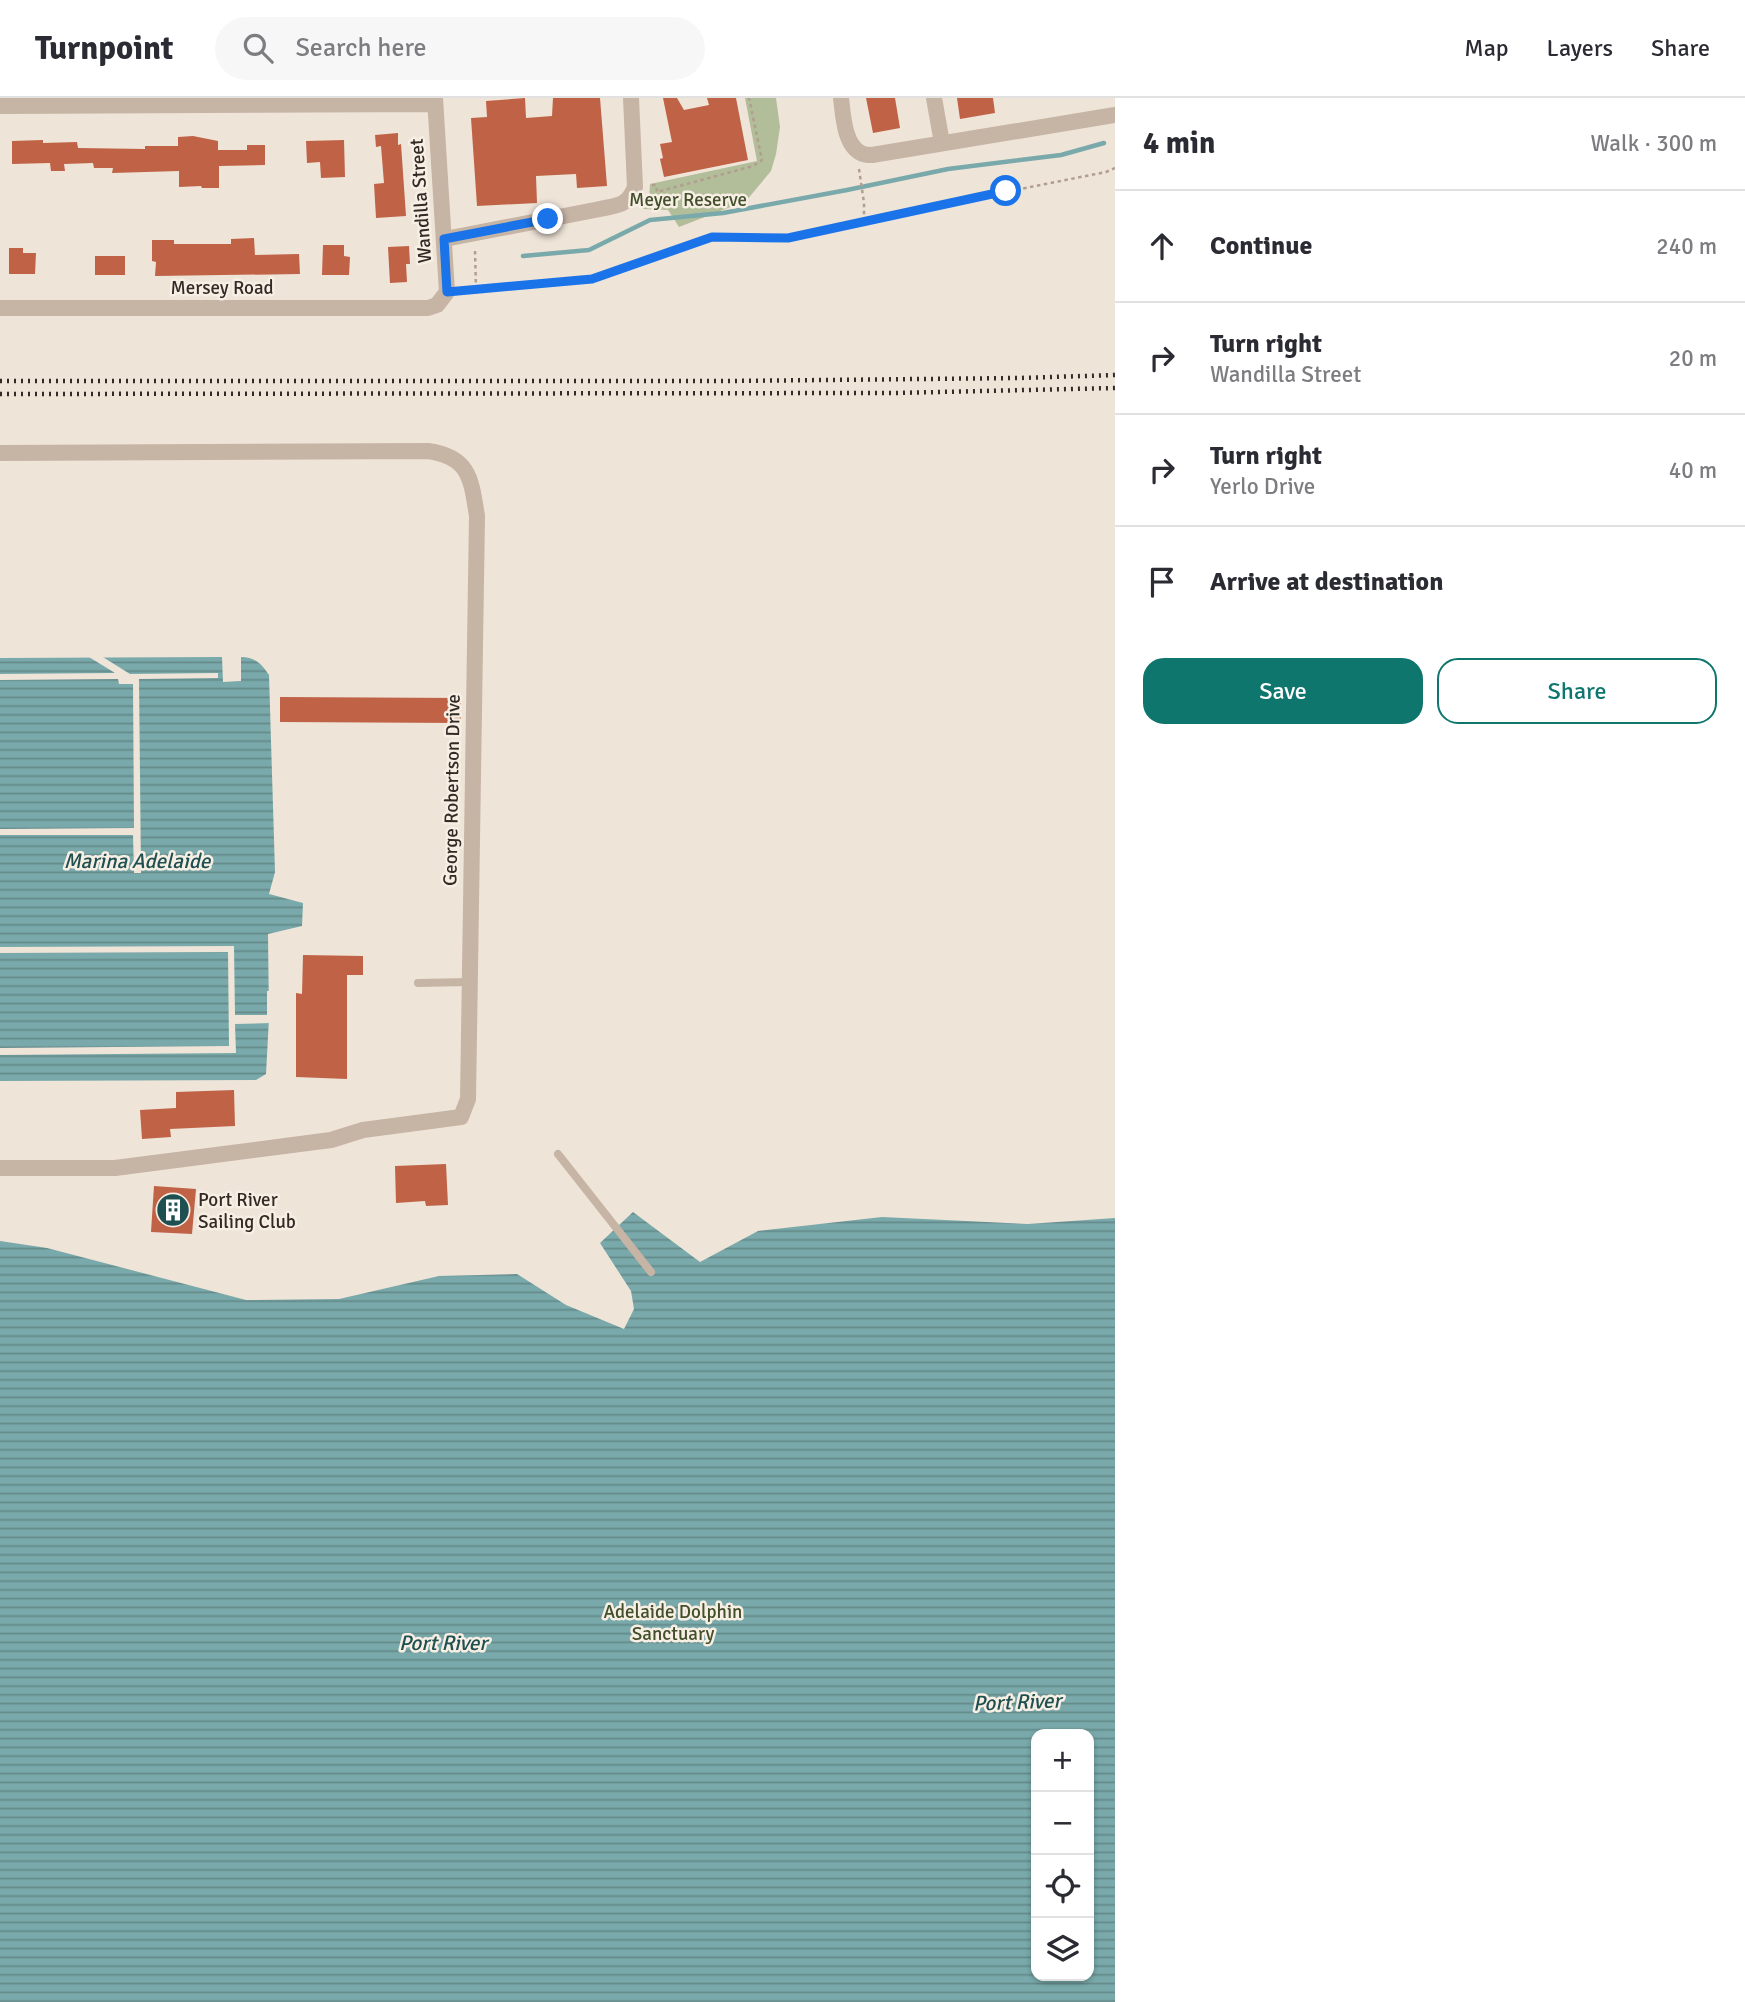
<!DOCTYPE html>
<html lang="en">
<head>
<meta charset="utf-8">
<style>
  body { margin:0; font-family:Signika,sans-serif; background:#f7f7f7; color:#2b2b33 }
  .controls { position:absolute; right:21px; bottom:21px; display:grid; overflow:hidden; border-radius:14px; box-shadow:0 2px 5px #0004 }
  .controls button { width:63px; height:63px; display:grid; place-items:center; padding:0; border:0; border-bottom:2px solid #e1e1e2; background:#fff; color:#2b2b33; font:35px sans-serif }
  .stop { position:absolute; width:21px; height:21px; margin:-16px; border:5px solid #1a73e8; border-radius:50%; background:#fff }
  .stop.end { background:#1a73e8; border-color:#fff; box-shadow:0 2px 7px #0008 }
  .list { margin:0; padding:0; list-style:none }
  h2 { display:flex; justify-content:space-between; align-items:center; height:91px; margin:0; padding:0 28px; font-size:30px }
  h2 small { font-size:23px; font-weight:400; color:#7c7c81 }
  .list li { display:grid; grid-template-columns:46px 1fr auto; gap:21px; align-items:center; box-sizing:border-box; height:112px; padding:0 28px; border-top:2px solid #e1e1e2 }
  .list b { display:block; font-size:26px; white-space:nowrap }
  .list p { margin:0; font-size:23px; white-space:nowrap; color:#7c7c81 }
  .list em { font-size:23px; font-style:normal; color:#7c7c81 }
  .actions { display:flex; gap:14px; padding:21px 28px }
  .actions a { flex:1; padding:16px 0; border:2px solid #0f766e; border-radius:21px; text-align:center; font-size:24px; color:#0f766e }
  .actions .main { background:#0f766e; color:#fff }
  .icon { flex:none; width:38px; height:38px; fill:none; stroke:currentColor; stroke-width:2; stroke-linecap:round; stroke-linejoin:round }
  .map { position:relative; flex:none; width:1115px; height:1904px; overflow:hidden }
  header { display:flex; align-items:center; gap:42px; box-sizing:border-box; height:98px; padding:0 35px; background:#fff; border-bottom:2px solid #e1e1e2 }
  header strong { font-size:33px }
  nav { display:flex; gap:38px; margin-inline-start:auto; font-size:24px }
  .search { width:490px; height:63px; background:#f7f7f7; display:flex; align-items:center; gap:18px; box-sizing:border-box; padding:0 24px; border-radius:38px; color:#7c7c81; font-size:26px }
  main { display:flex }
  aside { flex:1; background:#fff }
  .map>svg:first-child { display:block }
  .green { fill:#b2bd99 }
  .water { fill:url(#water-rules); fill-rule:evenodd }
  .pier { fill:#efe4d8 }
  .lines { fill:none; stroke-linecap:round; stroke-linejoin:round }
  .stream { stroke:#79a9aa; stroke-width:4.5 }
  .building { fill:#bf6246 }
  .path { stroke:#b29e90; stroke-width:2.5; stroke-dasharray:3.5 3.5; stroke-linecap:butt }
  .lane { stroke:#c6b4a5; stroke-width:8 }
  .street { stroke:#c6b4a5; stroke-width:16 }
  .rail { stroke:#332a26; stroke-width:4.5; stroke-dasharray:2 5; stroke-linecap:butt }
  .route { stroke:#1a73e8; stroke-width:9 }
  .labels { text-anchor:middle; stroke-width:5; stroke-linejoin:round; paint-order:stroke }
  .park-label { font-size:19px; fill:#424f2b; stroke:#f7eee4 }
  .street-label { font-size:19px; fill:#332a26; stroke:#f7eee4 }
  .poi-label { font-size:19px; fill:#332a26; stroke:#f7eee4; text-anchor:start }
  .water-label { font-size:21px; font-style:italic; fill:#1e4f51; stroke:#f7eee4 }
</style>
</head>
<body>
<header>
<strong>Turnpoint</strong>
<div class="search"><svg class="icon" aria-label="search" viewBox="0 0 24 24"><circle cx="10" cy="10" r="6"/><path d="M15 15l6 6"/></svg>Search here</div>
<nav><a>Map</a><a>Layers</a><a>Share</a></nav>
</header>
<main>
<div class="map">
<svg width="1115" height="1904" viewBox="0 0 1115 1904">
  <defs>
    <pattern id="water-rules" width="6" height="5" patternUnits="userSpaceOnUse" patternTransform="scale(1.75)"><rect width="6" height="5" fill="#79a9aa"/><path d="M0 2.5h6" fill="none" stroke="#648a8a"/></pattern>
  </defs>
  <rect width="100%" height="100%" fill="#efe4d8"/>
  <path class="green" d="M745,0H776L780,29L776,56L771,73L746,103L679,129L668,112L643,111L649,101L650,86L757,63Z"/>
  <path class="water" d="M222,559L223,584L241,583V559C255,559 262,566 269,577L275,774L269,796L303,805L302,828L268,836L269,920L266,976L256,982L0,983V560Z
    M633,1114L700,1164L758,1133L882,1119L1028,1126L1115,1120V1904H0V1143L47,1150L246,1202L339,1201L439,1178L517,1176L566,1207L624,1231L634,1211L631,1193L600,1145ZM1036,1636H1089V1878H1036Z"/>
  <path class="pier" d="M90,556H98L130,576L218,575V580L139,581L141,775H134L133,737H0V731L134,730L133,586H119L118,581L0,582V576L115,575L89,559Z
    M234,848L235,917H267V893H272L271,925L235,926L236,955L0,957V950L229,948L228,854L0,855V849Z"/>
  <g class="lines">
    <path class="stream" d="M523,158L589,152L650,122L723,115L847,92L948,71L1061,57L1104,45"/>
  </g>
  <path class="building" d="M525,0L526,20L552,18L553,0H600L607,88L577,90L576,76L536,78L537,105L477,108L471,20L487,19L486,3Z
    M663,0H677L684,12L709,7L707,0H736L748,62L664,79L660,61L663,60L660,46L672,44Z
    M866,0H895L900,30L873,35Z
    M957,0H993L995,15L960,21Z
    M398,35V47L401,46L406,118L376,120L374,86L384,85L381,48L376,49L375,37Z
    M193,38L218,43V52H247V47H265V67L219,68V90H202L201,88L179,89V73L112,75L113,70H94L93,65L64,66L65,73H51L50,65L12,66V43L43,42V45L77,44L78,50L145,51V48H178V39Z
    M344,42L345,79L321,80L320,64L307,65L306,43Z
    M254,140L255,157L299,156L300,176L155,178L156,164L152,163V142H174V146H231V141Z
    M323,147H344V158L350,159L349,177H322Z
    M409,148L410,166H406L407,184L390,185L388,149Z
    M9,150H23V155H36L35,176H9Z
    M95,158H125V177H95Z
    M280,599L461,600V625L280,624Z
    M303,857L363,858V877H347V981L296,979V895L302,896Z
    M234,992L235,1028L170,1031L171,1039L142,1041L140,1012L176,1010V994Z
    M446,1066L448,1107L426,1108L425,1103L396,1105L395,1068Z
    M154,1088L196,1091L192,1136L151,1134Z"/>
  <g class="lines">
    <path class="path" d="M859,71L864,105V122
      M652,87H656L657,94L753,68L762,62L749,0
      M475,153L476,191
      M462,192L592,181L712,139L788,140L864,122L1106,74L1115,70"/>
    <path class="lane" d="M418,885L469,884
      M558,1056L651,1174"/>
    <path class="street" d="M841,0C843,16 844,47 861,55C864,57 869,57 872,57L1115,17
      M934,0L942,45
      M0,8L435,6
      M445,141L600,111C619,107 627,108 635,89L631,0
      M0,210H428L437,207L447,194L435,0
      M0,355L428,353C470,359 471,381 477,418L468,1001L461,1019L363,1032L331,1042L115,1070H0"/>
    <path class="rail" d="M0,283H728L1019,280L1115,277
      M0,296L895,295L1115,290"/>
  </g>
  <g class="lines">
    <path class="route" d="M548,121L444,141L447,194L592,181L712,139L788,140L1006,93"/>
  </g>
  <defs>
    <g id="building-disc" transform="scale(1.75)"><circle r="9.5" fill="#1e4f51" stroke="#f7eee4"/><path d="M-4-6H4V6H1V3H-1V6H-4ZM-2.5-4.3h1.7v1.8h-1.7ZM.8-4.3h1.7v1.8H.8ZM-2.5-1h1.7V.8h-1.7ZM.8-1h1.7V.8H.8Z" fill="#fff"/></g>
  </defs>
  <g fill-rule="evenodd">
    <use href="#building-disc" x="173" y="1112"/>
  </g>
  <g class="labels">
    <g class="park-label">
      <text x="688" y="108">Meyer Reserve</text>
      <text x="673" y="1520">Adelaide Dolphin<tspan x="673" dy="22">Sanctuary</tspan></text>
    </g>
    <g class="street-label">
      <text transform="translate(420 103) rotate(-94)" y="7">Wandilla Street</text>
      <text x="222" y="196">Mersey Road</text>
      <text transform="translate(451 692) rotate(-89)" y="7">George Robertson Drive</text>
    </g>
    <g class="poi-label">
      <text x="198" y="1108">Port River<tspan x="198" dy="22">Sailing Club</tspan></text>
    </g>
    <g class="water-label">
      <text x="137" y="770">Marina Adelaide</text>
      <text x="443" y="1552">Port River</text>
      <text transform="translate(1017 1604) rotate(-2)" y="7">Port River</text>
    </g>
  </g>
</svg>
<div class="controls">
<button>+</button>
<button>−</button>
<button><svg class="icon" aria-label="locate" viewBox="0 0 24 24"><circle cx="12" cy="12" r="6"/><path d="M12 2v4M12 18v4M2 12h4M18 12h4"/></svg></button>
<button><svg class="icon" aria-label="layers" viewBox="0 0 24 24"><path d="M12 4l9 5-9 5-9-5zM3 14l9 5 9-5"/></svg></button>
</div>
<div class="stop" style="left:1006px;top:93px"></div>
<div class="stop end" style="left:548px;top:121px"></div>
</div>
<aside>
<h2>4 min<small>Walk · 300 m</small></h2>
<ul class="list">
<li><svg class="icon" aria-label="ahead" viewBox="0 0 24 24"><path d="M12 20V5M6 11l6-6 6 6"/></svg><div><b>Continue</b></div><em>240 m</em></li>
<li><svg class="icon" aria-label="right" viewBox="0 0 24 24"><path d="M7 20v-9h11M14 6l5 5-5 5"/></svg><div><b>Turn right</b><p>Wandilla Street</p></div><em>20 m</em></li>
<li><svg class="icon" aria-label="right" viewBox="0 0 24 24"><path d="M7 20v-9h11M14 6l5 5-5 5"/></svg><div><b>Turn right</b><p>Yerlo Drive</p></div><em>40 m</em></li>
<li><svg class="icon" aria-label="arrive" viewBox="0 0 24 24"><path d="M6 21V4h12l-3 4 3 4H6"/></svg><div><b>Arrive at destination</b></div></li>
</ul>
<div class="actions"><a class="main">Save</a><a>Share</a></div>
</aside>
</main>
</body>
</html>
